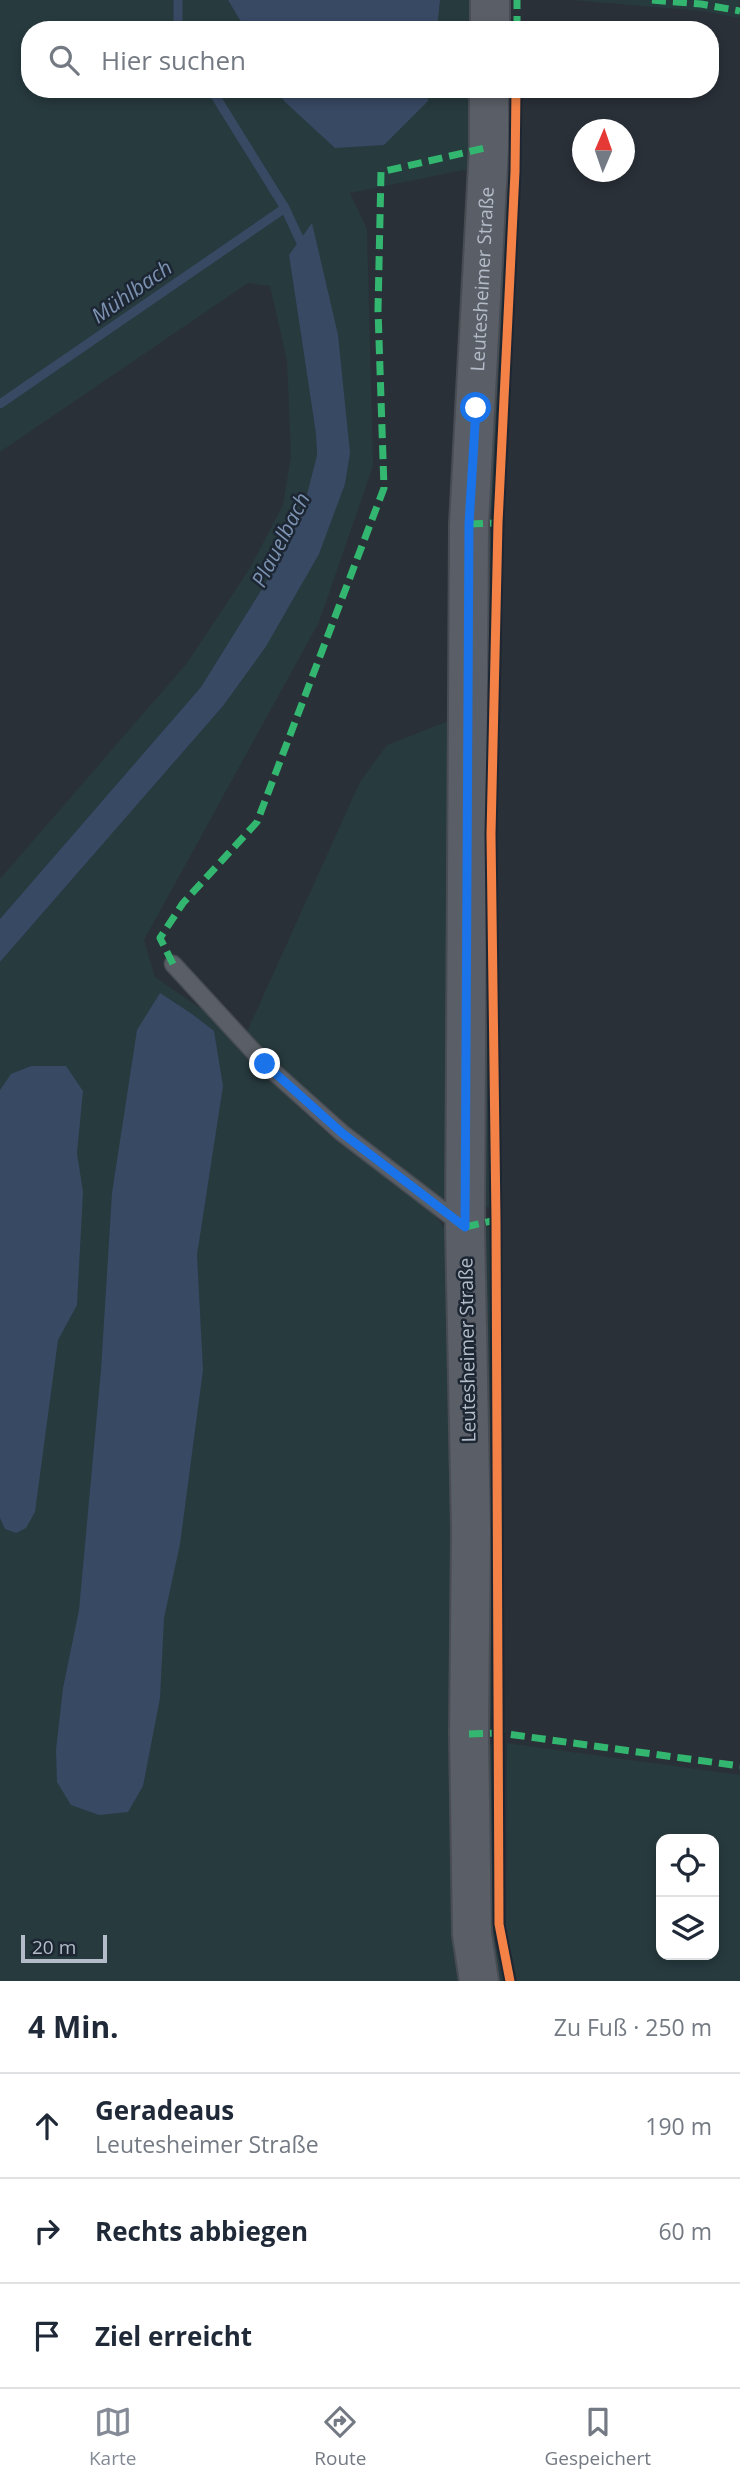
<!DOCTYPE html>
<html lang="de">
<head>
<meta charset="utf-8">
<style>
  body { margin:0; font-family:"Open Sans",sans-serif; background:#f2f2f3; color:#1f2937 }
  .controls { position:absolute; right:21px; bottom:21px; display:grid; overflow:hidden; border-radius:14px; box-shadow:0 4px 10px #0003 }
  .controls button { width:63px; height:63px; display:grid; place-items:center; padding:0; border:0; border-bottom:2px solid #e0e1e3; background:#fff; color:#1f2937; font:35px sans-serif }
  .compass { position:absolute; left:572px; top:119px; width:63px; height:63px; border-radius:50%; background:#fff; box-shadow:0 4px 10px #0003; rotate:2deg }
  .scale { position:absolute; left:21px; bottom:18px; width:86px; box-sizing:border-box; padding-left:7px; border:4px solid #b4bcc9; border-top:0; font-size:19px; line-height:24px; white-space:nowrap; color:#b4bcc9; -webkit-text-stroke:5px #1d2633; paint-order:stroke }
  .stop { position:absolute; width:21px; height:21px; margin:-16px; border:5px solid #1a73e8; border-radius:50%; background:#fff }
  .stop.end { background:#1a73e8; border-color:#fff; box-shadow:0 2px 7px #0008 }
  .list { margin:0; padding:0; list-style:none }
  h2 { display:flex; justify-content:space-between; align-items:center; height:91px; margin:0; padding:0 28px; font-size:30px }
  h2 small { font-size:23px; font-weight:400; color:#747a83 }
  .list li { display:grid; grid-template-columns:46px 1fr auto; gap:21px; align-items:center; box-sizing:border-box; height:105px; padding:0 28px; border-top:2px solid #e0e1e3 }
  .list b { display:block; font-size:26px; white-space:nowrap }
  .list p { margin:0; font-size:23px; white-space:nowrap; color:#747a83 }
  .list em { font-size:23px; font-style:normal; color:#747a83 }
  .icon { flex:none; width:38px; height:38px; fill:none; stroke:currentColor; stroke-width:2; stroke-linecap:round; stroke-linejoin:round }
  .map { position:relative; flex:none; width:740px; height:1981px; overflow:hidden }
  .search { position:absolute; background:#fff; box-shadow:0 4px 10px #0003; left:21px; right:21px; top:21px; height:77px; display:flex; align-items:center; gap:18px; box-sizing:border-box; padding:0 24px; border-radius:28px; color:#747a83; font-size:26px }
  .sheet { height:406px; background:#fff }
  nav { display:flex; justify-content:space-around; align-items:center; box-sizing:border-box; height:98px; border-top:2px solid #e0e1e3; background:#fff; font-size:19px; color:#747a83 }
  nav a { display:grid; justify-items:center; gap:4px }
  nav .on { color:#848b96 }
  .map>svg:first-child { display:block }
  .green { fill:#273a3e; fill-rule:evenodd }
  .water { fill:#384963 }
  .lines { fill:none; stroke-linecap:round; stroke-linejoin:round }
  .stream { stroke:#384963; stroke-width:9 }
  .service-casing { stroke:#484c53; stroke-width:19 }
  .tertiary-casing { stroke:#484c53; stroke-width:42 }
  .service { stroke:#5a5e66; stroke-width:16 }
  .tertiary { stroke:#5a5e66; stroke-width:38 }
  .quiet { stroke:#33b770; stroke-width:7; stroke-dasharray:14 7; stroke-linecap:butt }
  .cycleway-casing { stroke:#1d2633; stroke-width:13 }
  .cycleway { stroke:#f48246; stroke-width:9 }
  .route { stroke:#1a73e8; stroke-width:9 }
  .labels { text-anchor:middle; stroke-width:5; stroke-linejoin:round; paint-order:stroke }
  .street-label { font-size:19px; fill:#b4bcc9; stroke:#1d2633 }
  .water-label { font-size:21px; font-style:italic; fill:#7c92b1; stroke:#1d2633 }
</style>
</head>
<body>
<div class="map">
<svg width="740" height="1981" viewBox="0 0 740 1981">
  <rect width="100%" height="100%" fill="#2a3038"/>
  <path class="green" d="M0,0H228L246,30H30V89H278L284,101H427L429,89H479L478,167L350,193L367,229L373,466L319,622L144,940L155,977L223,1024L263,1074L326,1132L431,1211L449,1233L465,1981H0V962L223,706L265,648L345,484L289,255L316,434L317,455L303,510L280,560L201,687L0,919V879L187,663L250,568L283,505L291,456L287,361L270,286L248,283L0,452Z
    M440,0H480L479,30H437Z
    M572,0H739L740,18L702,11Z
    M502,89H512L511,187L494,510L483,509Z
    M481,531H492L486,741L490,1207H480Z
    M451,720L453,1192L441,1199L364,1143L291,1079L246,1034L360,782L387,745Z
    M480,1227H491L494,1722L483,1709Z
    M494,1741L493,1896L495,1941L504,1981H495L487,1946L484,1752Z
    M507,1743L740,1775V1981H517L506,1931ZM661,1839H714V1955H661Z"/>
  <path class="water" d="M228,0H440L437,30H246Z
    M278,89H429L428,101L384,145L335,148L284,101Z
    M312,223L338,335L350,453L345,484L319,554L265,648L223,706L0,962V919L201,687L280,560L303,510L317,455L316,434L289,255Z
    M160,993L192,1014L214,1031L223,1086L197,1255L203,1370L180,1544L164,1618L160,1698L143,1786L128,1812L99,1815L71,1805L57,1782L56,1750L63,1688L79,1610L101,1370L112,1193L137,1030Z
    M31,1066H66L83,1091L77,1153L83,1192L77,1305L58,1340L35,1512L26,1528L16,1533L5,1529L0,1518V1090L11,1074Z"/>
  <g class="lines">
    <path class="stream" d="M178,0V30
      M211,89L285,208L304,249
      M0,404L285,208"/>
    <g class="service-casing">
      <path id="service" d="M173,964L265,1064L342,1133L461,1224"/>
    </g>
    <g class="tertiary-casing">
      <g id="tertiary">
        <path d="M490,30V0"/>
        <path id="s1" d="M479,1981L472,1934L469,1734L471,1530L465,1227L469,524L489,147V89"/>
      </g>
    </g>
    <use href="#service" class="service"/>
    <use href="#tertiary" class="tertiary"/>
    <path class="quiet" d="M652,0L701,4L740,11
      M517,30V0
      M469,524L498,523
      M173,964L160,938L183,903L257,822L384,488L378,310L381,172L489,147
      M465,1227L496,1220
      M469,1734L500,1733L740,1766"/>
    <g class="cycleway-casing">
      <path id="cycleway" d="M510,1981L499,1924L496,1220L491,834L498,523L515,172L516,89"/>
    </g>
    <use href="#cycleway" class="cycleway"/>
  </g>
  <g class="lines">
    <path class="route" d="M265,1064L342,1133L465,1227L469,524L476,408"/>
  </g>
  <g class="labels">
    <g class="street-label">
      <text dy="7" stroke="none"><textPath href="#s1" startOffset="1703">Leutesheimer Straße</textPath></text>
      <text transform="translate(467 1350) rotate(-91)" y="7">Leutesheimer Straße</text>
    </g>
    <g class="water-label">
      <text transform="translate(132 292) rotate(-35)" y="7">Mühlbach</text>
      <text transform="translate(281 540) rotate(-63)" y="7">Plauelbach</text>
    </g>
  </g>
</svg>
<div class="controls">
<button><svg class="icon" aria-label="locate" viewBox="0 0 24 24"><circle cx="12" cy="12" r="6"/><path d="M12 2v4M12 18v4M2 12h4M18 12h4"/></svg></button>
<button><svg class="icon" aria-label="layers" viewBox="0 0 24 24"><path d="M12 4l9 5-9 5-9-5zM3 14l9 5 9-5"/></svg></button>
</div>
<svg class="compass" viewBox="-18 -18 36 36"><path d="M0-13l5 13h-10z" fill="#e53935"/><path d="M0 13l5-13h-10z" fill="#747a83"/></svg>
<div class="scale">20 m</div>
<div class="stop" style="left:476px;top:408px"></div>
<div class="stop end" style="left:265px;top:1064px"></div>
<div class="search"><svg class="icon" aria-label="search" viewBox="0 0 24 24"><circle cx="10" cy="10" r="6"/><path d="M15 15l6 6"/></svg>Hier suchen</div>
</div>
<section class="sheet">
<h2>4 Min.<small>Zu Fuß · 250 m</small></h2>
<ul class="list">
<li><svg class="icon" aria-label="ahead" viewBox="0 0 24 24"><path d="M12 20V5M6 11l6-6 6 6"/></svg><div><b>Geradeaus</b><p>Leutesheimer Straße</p></div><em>190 m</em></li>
<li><svg class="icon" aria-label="right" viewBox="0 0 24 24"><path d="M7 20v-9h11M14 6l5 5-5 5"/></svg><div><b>Rechts abbiegen</b></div><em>60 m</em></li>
<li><svg class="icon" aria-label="arrive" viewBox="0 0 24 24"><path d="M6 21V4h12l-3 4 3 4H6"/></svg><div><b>Ziel erreicht</b></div></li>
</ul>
</section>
<nav>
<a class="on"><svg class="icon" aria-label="map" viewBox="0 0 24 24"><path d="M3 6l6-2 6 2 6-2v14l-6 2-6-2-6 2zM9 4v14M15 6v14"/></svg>Karte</a>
<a><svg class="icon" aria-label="directions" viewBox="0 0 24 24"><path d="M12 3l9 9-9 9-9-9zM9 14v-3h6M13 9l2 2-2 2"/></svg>Route</a>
<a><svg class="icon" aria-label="saved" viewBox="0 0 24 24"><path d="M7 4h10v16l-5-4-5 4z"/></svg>Gespeichert</a>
</nav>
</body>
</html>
